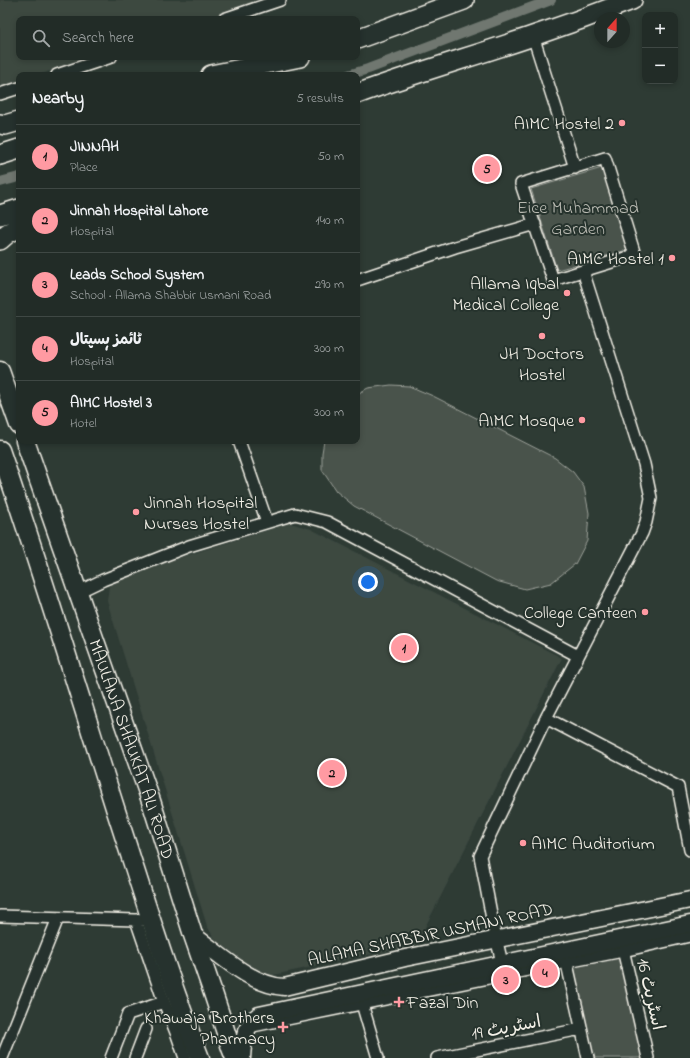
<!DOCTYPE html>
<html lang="en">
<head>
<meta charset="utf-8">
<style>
  body { margin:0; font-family:"Indie Flower","Playpen Sans Arabic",sans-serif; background:#2e3833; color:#f1f3f6 }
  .controls { position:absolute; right:12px; top:12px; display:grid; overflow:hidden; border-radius:8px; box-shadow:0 2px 6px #0003 }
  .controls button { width:36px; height:36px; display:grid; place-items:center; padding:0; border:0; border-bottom:1px solid #3f4844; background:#222c27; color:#f1f3f6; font:20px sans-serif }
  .compass { position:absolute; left:594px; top:12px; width:36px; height:36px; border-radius:50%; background:#222c27; box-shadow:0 2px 6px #0003; rotate:21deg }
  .you { position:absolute; left:368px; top:582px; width:14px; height:14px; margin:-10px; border:3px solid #fff; border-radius:50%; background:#1a73e8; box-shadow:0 0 0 6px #1a73e833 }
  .badge { display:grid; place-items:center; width:26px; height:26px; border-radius:50%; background:#ff9aa2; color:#111; font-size:13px; font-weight:700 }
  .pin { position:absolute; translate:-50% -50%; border:2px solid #fff; box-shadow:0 1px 4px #0006 }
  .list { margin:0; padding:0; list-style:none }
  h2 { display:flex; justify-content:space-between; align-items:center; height:52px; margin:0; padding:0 16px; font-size:17px }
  h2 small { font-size:13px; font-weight:400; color:#a2a7a7 }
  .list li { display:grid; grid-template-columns:26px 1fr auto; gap:12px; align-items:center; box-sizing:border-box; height:64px; padding:0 16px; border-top:1px solid #3f4844 }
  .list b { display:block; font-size:15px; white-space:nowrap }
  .list p { margin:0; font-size:13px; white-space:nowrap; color:#a2a7a7 }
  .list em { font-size:13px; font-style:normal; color:#a2a7a7 }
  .icon { flex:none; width:22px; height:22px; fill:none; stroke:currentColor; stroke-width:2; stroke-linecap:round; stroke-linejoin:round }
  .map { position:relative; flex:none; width:690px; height:1058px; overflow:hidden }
  .search { position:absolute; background:#222c27; box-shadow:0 2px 6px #0003; left:16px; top:16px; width:344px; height:44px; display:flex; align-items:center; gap:10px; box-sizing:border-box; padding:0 14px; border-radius:8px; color:#a2a7a7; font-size:15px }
  .panel { position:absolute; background:#222c27; box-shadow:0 2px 6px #0003; left:16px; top:72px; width:344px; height:372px; border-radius:8px }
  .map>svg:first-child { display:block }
  .built { fill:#3c4841 }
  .green { fill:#48524c; stroke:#9ea29a }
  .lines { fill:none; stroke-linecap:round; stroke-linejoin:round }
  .canal { stroke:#6f7770; stroke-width:10 }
  .minor-casing { stroke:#f4f1e8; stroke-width:14 }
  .secondary-casing { stroke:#f4f1e8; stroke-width:19 }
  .primary-casing { stroke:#f4f1e8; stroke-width:21 }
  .trunk-casing { stroke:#f4f1e8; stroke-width:22 }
  .minor { stroke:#26332d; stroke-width:11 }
  .secondary { stroke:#26332d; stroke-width:16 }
  .primary { stroke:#26332d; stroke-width:18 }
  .trunk { stroke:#26332d; stroke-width:19 }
  .poi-dot { fill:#ff9aa2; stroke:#26332d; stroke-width:1.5 }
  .labels { text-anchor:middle; stroke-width:4; stroke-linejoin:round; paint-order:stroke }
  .poi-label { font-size:18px; fill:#f4f1e8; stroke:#26332d; text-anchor:end }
  .park-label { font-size:18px; fill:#b8b9b1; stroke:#26332d }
  .street-label { font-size:18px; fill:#f4f1e8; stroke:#26332d }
</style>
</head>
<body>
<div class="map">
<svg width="690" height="1058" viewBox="0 0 690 1058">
  <rect width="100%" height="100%" fill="#2e3b34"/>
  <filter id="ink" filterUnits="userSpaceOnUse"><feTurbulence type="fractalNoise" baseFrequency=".025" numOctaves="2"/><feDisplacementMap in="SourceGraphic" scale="8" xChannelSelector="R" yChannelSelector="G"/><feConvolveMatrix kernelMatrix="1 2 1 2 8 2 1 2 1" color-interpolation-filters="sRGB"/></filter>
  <g filter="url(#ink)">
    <path class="built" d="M0,0H265L212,19H19V57H94L38,75H19V81L0,88Z
      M290,523L311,529L562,658L416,945L269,976L242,964L219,946L207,926L107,601L109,586L121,576Z"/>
    <path class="green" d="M602,168L627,250L557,270L531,189Z
      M391,385L409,386L433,396L555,458L573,472L584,487L589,513L587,541L575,564L551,583L525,589L496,581L354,506L336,491L322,470V453L324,441H357V394L368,388Z
      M622,955L644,1058H592L572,965Z"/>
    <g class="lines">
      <path class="canal" d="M348,75L368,69L551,0
        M0,182L19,177"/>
      <g class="minor-casing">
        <path id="minor" d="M224,19L280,0
          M533,36L575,168
          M57,75L111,57
          M0,94L19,88
          M605,158L635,255L553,280L521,184Z
          M357,280L455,247L535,224
          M239,441L267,522
          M78,592L103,580L189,546L295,514L327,522L578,656
          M546,718L678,787L690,850
          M0,916L136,920L151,919
          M136,920L164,1002L177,1035L185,1058
          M622,945L648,1058
          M565,955L588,1058
          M502,963L494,929L480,856L546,718L642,533L646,522L651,498L644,464L583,271
          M360,997L378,1058
          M248,1027L567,962L623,951L690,936
          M2,1058L58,918
          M111,1058L128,1014L164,1002
          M135,1058L146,1029
          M437,1058L581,1029"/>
      </g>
      <g class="secondary-casing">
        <path id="secondary" d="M193,935C219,953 250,985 284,987L405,958L690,900
          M242,1058C243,1041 245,1025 259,1015L690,924"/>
      </g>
      <g class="primary-casing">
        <g id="primary">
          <path d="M0,371L19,425"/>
          <path id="s1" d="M25,441L151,801L193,935L213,993L231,1048L235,1058"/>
          <path d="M0,450C41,570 78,691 116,811C143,894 168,977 200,1058"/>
        </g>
      </g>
      <g class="trunk-casing">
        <path id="trunk" d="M357,39L464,0
          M211,75L300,57
          M357,94C415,73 474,56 533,36C566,25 599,13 632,0
          M0,124L5,125L19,121
          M0,155L19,149
          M0,215L19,209
          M0,240L8,233L19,228"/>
      </g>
      <use href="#minor" class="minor"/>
      <use href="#secondary" class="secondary"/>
      <use href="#primary" class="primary"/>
      <use href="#trunk" class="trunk"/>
    </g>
  </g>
  <g class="poi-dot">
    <circle cx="622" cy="123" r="4"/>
    <circle cx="672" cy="258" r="4"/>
    <circle cx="567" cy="293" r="4"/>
    <circle cx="542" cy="336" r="4"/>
    <circle cx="582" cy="420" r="4"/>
    <circle cx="136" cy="512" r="4"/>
    <circle cx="645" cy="612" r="4"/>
    <circle cx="523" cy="843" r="4"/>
    <path d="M397 996h4v4h4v4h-4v4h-4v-4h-4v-4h4z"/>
    <path d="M281 1021h4v4h4v4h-4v4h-4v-4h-4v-4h4z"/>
  </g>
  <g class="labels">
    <g class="poi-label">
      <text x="614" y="129">AIMC Hostel 2</text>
      <text x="664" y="264">AIMC Hostel 1</text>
      <text x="559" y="289">Allama Iqbal<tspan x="559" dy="21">Medical College</tspan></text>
      <text x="542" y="359" text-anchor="middle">JH Doctors<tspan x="542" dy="21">Hostel</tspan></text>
      <text x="574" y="426">AIMC Mosque</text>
      <text x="144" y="508" text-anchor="start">Jinnah Hospital<tspan x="144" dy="21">Nurses Hostel</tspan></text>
      <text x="637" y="618">College Canteen</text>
      <text x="531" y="849" text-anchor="start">AIMC Auditorium</text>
      <text x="407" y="1008" text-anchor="start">Fazal Din</text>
      <text x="275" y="1023">Khawaja Brothers<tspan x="275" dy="21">Pharmacy</tspan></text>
    </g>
    <g class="park-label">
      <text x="578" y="213">Eice Muhammad<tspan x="578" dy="21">Garden</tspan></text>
    </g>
    <g class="street-label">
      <text dy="6" stroke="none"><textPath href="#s1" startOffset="326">MAULANA SHAUKAT ALI ROAD</textPath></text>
      <text transform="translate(430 934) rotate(-12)" y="6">ALLAMA SHABBIR USMANI ROAD</text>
      <text transform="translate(651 994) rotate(77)" y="6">اسٹریٹ 16</text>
      <text transform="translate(506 1027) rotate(-11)" y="6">اسٹریٹ 19</text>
    </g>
  </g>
</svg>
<div class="controls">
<button>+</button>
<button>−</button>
</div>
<svg class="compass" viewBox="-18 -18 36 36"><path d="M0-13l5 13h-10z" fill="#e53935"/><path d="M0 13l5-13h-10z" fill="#a2a7a7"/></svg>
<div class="you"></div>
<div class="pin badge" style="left:404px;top:648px">1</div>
<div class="pin badge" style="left:332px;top:773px">2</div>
<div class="pin badge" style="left:506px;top:980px">3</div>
<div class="pin badge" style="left:545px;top:973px">4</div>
<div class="pin badge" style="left:487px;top:169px">5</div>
<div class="search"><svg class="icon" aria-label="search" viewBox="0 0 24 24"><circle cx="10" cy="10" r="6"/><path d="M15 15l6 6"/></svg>Search here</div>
<section class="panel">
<h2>Nearby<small>5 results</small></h2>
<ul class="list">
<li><span class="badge">1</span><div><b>JINNAH</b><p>Place</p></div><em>50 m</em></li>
<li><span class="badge">2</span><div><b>Jinnah Hospital Lahore</b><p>Hospital</p></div><em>140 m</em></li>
<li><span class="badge">3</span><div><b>Leads School System</b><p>School · Allama Shabbir Usmani Road</p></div><em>290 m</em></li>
<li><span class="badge">4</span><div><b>ٹائمز ہسپتال</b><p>Hospital</p></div><em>300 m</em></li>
<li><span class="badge">5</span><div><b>AIMC Hostel 3</b><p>Hotel</p></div><em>300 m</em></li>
</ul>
</section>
</div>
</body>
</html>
